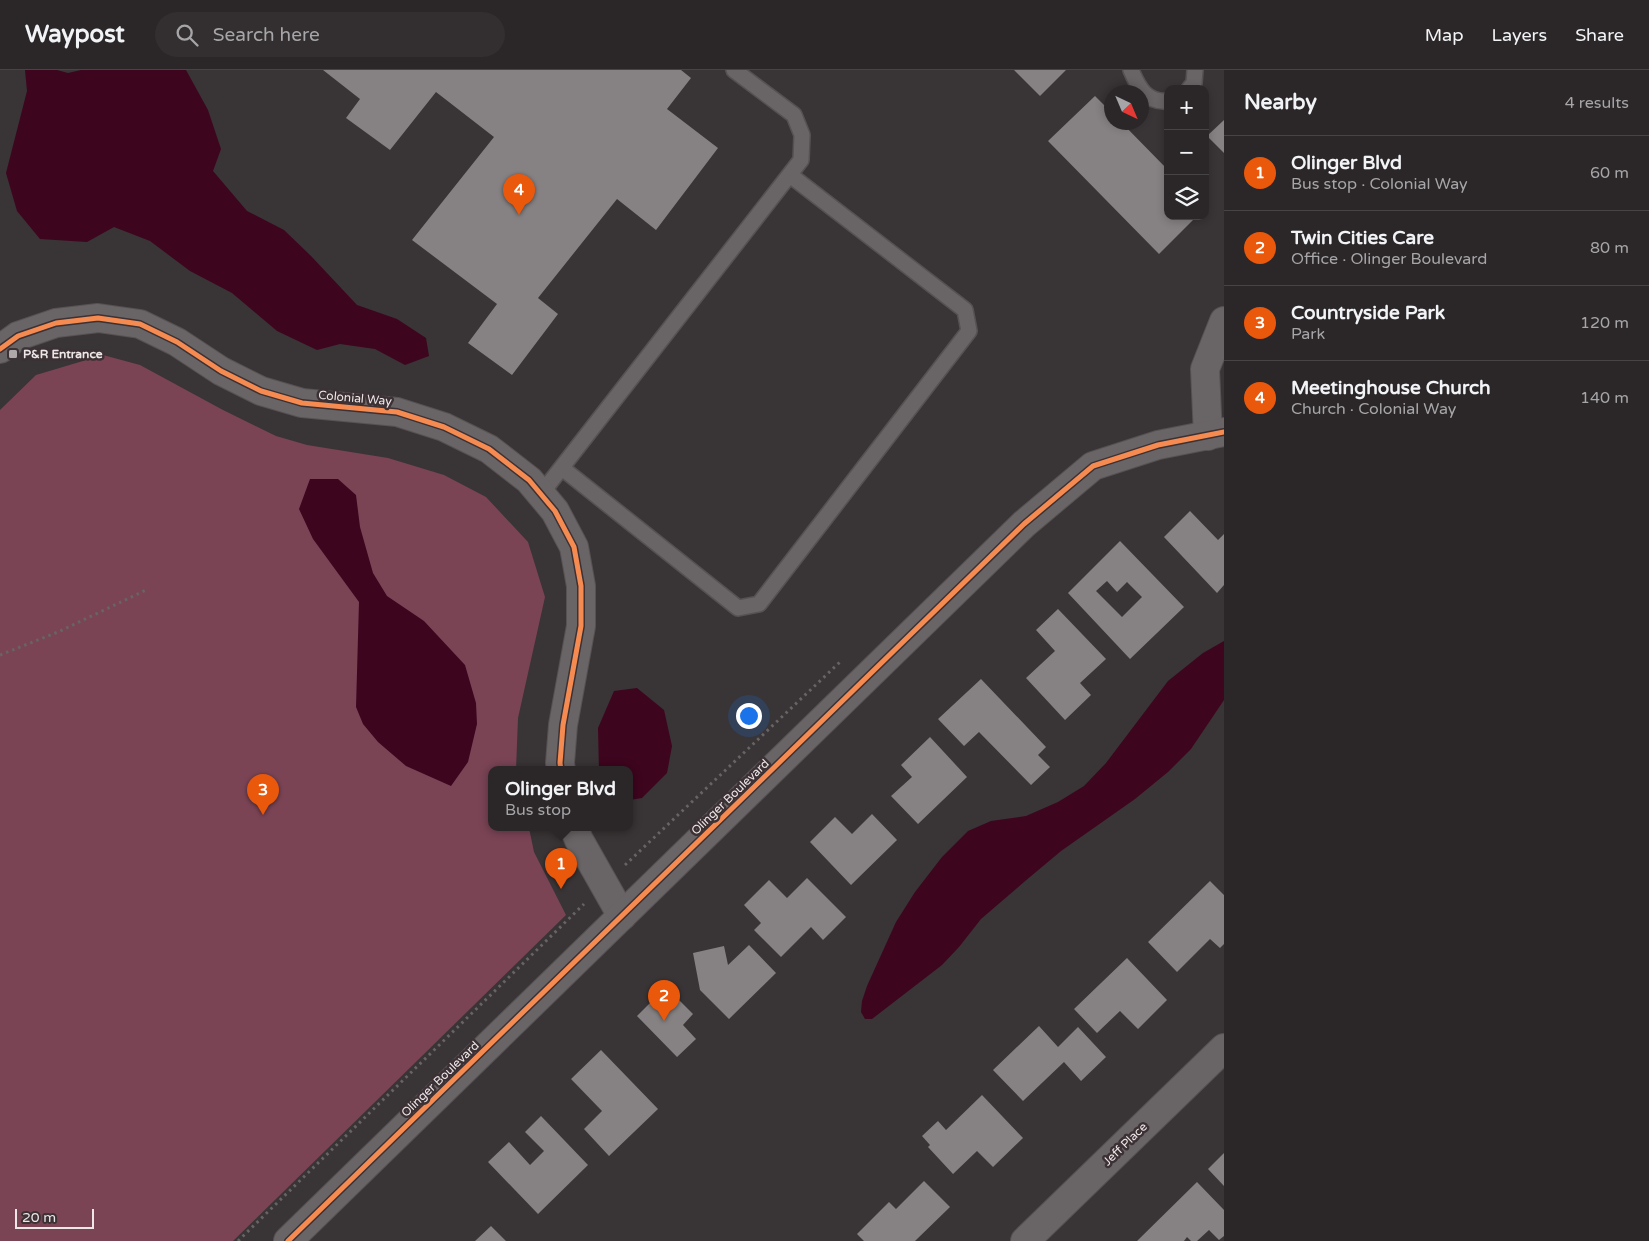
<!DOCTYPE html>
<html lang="en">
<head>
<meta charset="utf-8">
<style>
  body { margin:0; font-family:"Varela Round",sans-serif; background:#332f30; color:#f1f3f6 }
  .controls { position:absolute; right:15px; top:15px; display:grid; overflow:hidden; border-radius:10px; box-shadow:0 2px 8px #0003 }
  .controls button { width:45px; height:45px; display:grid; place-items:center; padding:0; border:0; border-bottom:1px solid #474445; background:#2b2728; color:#f1f3f6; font:25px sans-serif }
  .compass { position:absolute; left:1104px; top:15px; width:45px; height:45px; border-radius:50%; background:#2b2728; box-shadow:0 2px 8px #0003; rotate:136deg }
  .scale { position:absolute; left:15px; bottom:12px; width:79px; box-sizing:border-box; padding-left:5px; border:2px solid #eee7e8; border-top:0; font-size:14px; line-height:18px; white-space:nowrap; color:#eee7e8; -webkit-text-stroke:4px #3c3134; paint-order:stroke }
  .you { position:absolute; left:748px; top:645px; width:18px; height:18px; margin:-12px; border:4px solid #fff; border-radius:50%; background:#1a73e8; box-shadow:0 0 0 8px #1a73e833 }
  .badge { display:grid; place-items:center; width:32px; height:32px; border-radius:50%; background:#ea580c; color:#fff; font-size:16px; font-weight:700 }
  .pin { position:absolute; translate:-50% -41px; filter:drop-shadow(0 1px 2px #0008) }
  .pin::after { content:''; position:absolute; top:26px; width:18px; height:15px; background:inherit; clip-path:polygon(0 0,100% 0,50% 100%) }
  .popup { position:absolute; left:488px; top:696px; width:145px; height:65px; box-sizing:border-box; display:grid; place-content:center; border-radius:10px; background:#2b2728; filter:drop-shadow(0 1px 4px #0005); font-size:16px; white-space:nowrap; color:#a6a5a8 }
  .popup b { font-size:19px; color:#f1f3f6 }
  .popup::after { content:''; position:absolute; left:50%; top:100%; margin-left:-10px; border:10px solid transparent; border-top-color:#2b2728 }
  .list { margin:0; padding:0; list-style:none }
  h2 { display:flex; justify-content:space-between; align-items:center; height:65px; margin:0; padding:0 20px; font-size:21px }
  h2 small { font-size:16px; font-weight:400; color:#a6a5a8 }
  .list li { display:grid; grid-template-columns:32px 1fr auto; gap:15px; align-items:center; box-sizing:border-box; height:75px; padding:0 20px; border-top:1px solid #474445 }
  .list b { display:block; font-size:19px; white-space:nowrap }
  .list p { margin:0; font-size:16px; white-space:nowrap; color:#a6a5a8 }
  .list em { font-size:16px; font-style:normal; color:#a6a5a8 }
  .icon { flex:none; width:28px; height:28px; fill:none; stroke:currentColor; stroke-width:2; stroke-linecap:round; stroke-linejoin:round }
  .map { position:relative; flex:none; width:1224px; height:1171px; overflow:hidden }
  header { display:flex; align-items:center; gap:30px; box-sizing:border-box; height:70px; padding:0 25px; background:#2b2728; border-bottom:1px solid #474445 }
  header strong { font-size:24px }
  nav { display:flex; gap:28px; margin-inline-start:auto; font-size:18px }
  .search { width:350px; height:45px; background:#332f30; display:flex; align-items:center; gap:12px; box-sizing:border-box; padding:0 18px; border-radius:28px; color:#a6a5a8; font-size:19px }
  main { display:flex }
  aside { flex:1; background:#2b2728 }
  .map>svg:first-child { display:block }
  .green { fill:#7a4455 }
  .water { fill:#3e051e }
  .building { fill:#868283; fill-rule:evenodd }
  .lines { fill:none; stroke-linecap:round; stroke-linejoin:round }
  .service-casing { stroke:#565152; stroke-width:18 }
  .minor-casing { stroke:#565152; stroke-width:30 }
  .tertiary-casing { stroke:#565152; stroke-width:30 }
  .path { stroke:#686465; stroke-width:3; stroke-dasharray:2.5 4; stroke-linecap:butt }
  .service { stroke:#696465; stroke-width:15 }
  .minor { stroke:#696465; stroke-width:28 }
  .tertiary { stroke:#696465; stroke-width:28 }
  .cycleway-casing { stroke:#3c3134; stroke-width:8 }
  .cycleway { stroke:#f68b52; stroke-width:5 }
  .poi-dot { fill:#afa8a9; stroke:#3c3134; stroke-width:2 }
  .labels { text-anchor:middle; stroke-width:5; stroke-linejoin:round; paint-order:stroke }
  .poi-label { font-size:12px; font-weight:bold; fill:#eee7e8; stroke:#3c3134; text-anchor:start }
  .street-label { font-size:12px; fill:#eee7e8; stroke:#3c3134 }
</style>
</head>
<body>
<header>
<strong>Waypost</strong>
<div class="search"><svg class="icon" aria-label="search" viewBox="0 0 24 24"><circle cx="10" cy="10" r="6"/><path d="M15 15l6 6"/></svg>Search here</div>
<nav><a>Map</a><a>Layers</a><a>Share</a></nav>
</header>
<main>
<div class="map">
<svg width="1224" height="1171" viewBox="0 0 1224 1171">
  <rect width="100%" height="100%" fill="#393435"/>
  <path class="green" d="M103,285L140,295L223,340L276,366L307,375L388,388L444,405L486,427L528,472L545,527L518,648L516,700H492V758H529L534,782L566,845L233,1171H0V340L36,305Z"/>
  <path class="water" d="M25,0H57L68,3L81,0H186L208,40L221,79L213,101L247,141L284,160L311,186L357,235L397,249L426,268L429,286L405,295L375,279L340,274L317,280L277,261L232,223L190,201L150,171L114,157L87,172L40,169L17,141L6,103L27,21Z
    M310,409H338L356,425L360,457L373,503L387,526L424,551L465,595L476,633L477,654L468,692L451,716L406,696L378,672L363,654L356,637L359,532L313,469L299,439Z
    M1224,571V630L1191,679L1168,702L1135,729L1061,781L1024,812L981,849L959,877L942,895L872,949H865L861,942L862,931L867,916L896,852L915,822L942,787L968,761L991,751L1026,746L1058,732L1084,716L1106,693L1168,611L1203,583Z
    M637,618L664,640L672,676L667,703L642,728L630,730V700H599L598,658L614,621Z"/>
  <path class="building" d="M323,0H681L691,8L667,39L718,78L656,160L617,129L538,228L558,244L512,305L468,273L497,234L412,170L494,67L436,22L390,80L346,48L360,29Z
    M1014,0H1066L1040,26Z
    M1095,26L1112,43V52H1121L1168,100V146H1197L1159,184L1048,71Z
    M1224,50V83L1207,66Z
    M1190,441L1218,470L1224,464V515L1217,523L1164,467Z
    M1120,471L1184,537L1130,589L1068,523ZM1107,511L1117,522L1127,512L1142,527L1122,547L1096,521Z
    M1058,539L1106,589L1080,613L1091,625L1065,650L1026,608L1055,581L1036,560Z
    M981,609L1046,677L1038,685L1050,697L1031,715L979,662L964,676L938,649Z
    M930,667L967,707L918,754L891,726L912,707L901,695Z
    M872,744L897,770L851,815L810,772L835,747L852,764Z
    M807,808L846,847L823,870L811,857L781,887L754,860L761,853L744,835L769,810L787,828Z
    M1210,811L1224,825V874L1220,878L1210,869L1177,902L1148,872Z
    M749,875L776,903L729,949L700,920L693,883L724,876L728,895Z
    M1127,888L1167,930L1138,959L1120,941L1097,963L1074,939Z
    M666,917L693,944L683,955L696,969L677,987L637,946Z
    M1039,956L1058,977L1078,957L1106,987L1081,1011L1064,992L1023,1031L993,1000Z
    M601,980L658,1039L609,1086L584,1059L602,1041L571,1009Z
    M982,1025L1023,1068L993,1097L977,1081L953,1104L928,1077L930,1075L922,1066L938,1051L946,1060Z
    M541,1046L588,1095L538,1144L488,1092L509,1072L530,1095L544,1081L525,1062Z
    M1224,1083V1116L1208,1099Z
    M924,1111L950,1137L915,1171H864L857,1164L889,1132L896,1139Z
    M1197,1112L1224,1140V1166L1219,1170L1209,1160L1197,1171H1191L1187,1167L1184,1171H1137Z
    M491,1156L506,1171H475Z"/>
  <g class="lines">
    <g class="service-casing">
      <path id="service" d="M1131,0C1138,17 1146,33 1168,31
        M1189,19L1194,13L1195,0
        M562,398L738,538L759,534L969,261L965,240L790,105
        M541,424L801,90L802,65L794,45L734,0"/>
    </g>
    <g class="minor-casing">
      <path id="minor" d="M0,279L18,266L56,253L98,248L140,254L177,272L221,301L261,321L302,333L397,342L444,357L489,379L529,410L555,441L574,477L581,516V556L563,655L560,693L561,700
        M1208,366L1205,299L1224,251
        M574,758L579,770L622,846
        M1025,1171L1224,978"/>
    </g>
    <g class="tertiary-casing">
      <path id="tertiary" d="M288,1171L1024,454L1093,396L1158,375L1224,362"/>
    </g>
    <path class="path" d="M0,585L58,562L146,520
      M625,795L840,592
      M238,1171L584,834"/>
    <use href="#service" class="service"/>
    <use href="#minor" class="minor"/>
    <use href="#tertiary" class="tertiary"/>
    <g class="cycleway-casing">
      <path id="cycleway" d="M0,279L18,266L56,253L98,248L140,254L177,272L221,301L261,321L302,333L397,342L444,357L489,379L529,410L555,441L574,477L581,516V556L563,655L560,693L561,700
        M288,1171L1024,454L1093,396L1158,375L1224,362"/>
    </g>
    <use href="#cycleway" class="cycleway"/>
  </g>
  <rect class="poi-dot" x="8" y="279" width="10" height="10" rx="2.5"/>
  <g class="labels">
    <g class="poi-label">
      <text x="23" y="288">P&amp;R Entrance</text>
    </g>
    <g class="street-label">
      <text transform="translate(355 328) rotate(5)" y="4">Colonial Way</text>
      <text transform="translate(730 727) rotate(-44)" y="4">Olinger Boulevard</text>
      <text transform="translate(440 1009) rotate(-44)" y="4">Olinger Boulevard</text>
      <text transform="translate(1125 1074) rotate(-44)" y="4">Jeff Place</text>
    </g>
  </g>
</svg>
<div class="controls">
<button>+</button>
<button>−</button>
<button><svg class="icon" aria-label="layers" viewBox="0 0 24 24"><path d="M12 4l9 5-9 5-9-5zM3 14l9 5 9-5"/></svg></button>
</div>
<svg class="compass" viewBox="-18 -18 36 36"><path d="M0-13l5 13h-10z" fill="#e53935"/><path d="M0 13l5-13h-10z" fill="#a6a5a8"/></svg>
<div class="scale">20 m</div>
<div class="you"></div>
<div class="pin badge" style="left:561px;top:819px">1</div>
<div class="popup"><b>Olinger Blvd</b>Bus stop</div>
<div class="pin badge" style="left:664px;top:951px">2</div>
<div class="pin badge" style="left:263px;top:745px">3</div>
<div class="pin badge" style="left:519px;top:145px">4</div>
</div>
<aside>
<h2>Nearby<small>4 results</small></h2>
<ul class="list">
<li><span class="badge">1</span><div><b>Olinger Blvd</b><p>Bus stop · Colonial Way</p></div><em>60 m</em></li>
<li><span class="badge">2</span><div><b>Twin Cities Care</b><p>Office · Olinger Boulevard</p></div><em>80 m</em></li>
<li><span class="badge">3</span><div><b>Countryside Park</b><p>Park</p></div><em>120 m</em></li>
<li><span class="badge">4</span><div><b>Meetinghouse Church</b><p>Church · Colonial Way</p></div><em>140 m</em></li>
</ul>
</aside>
</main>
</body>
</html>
